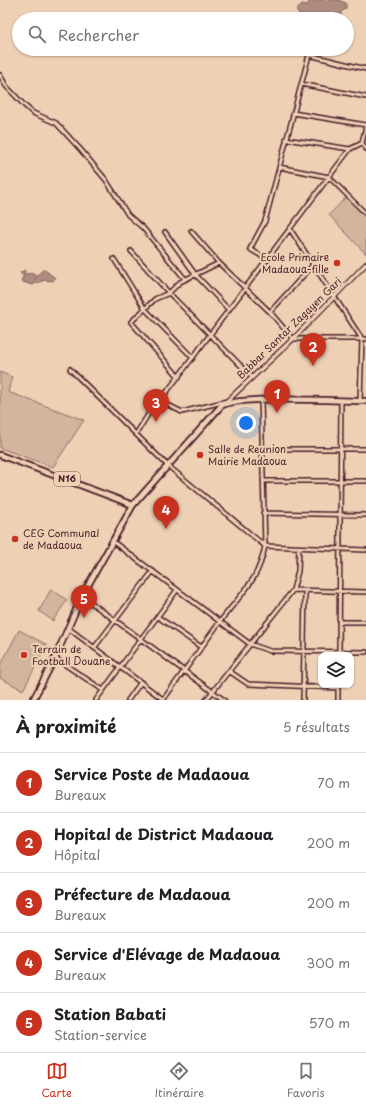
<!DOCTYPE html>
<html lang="fr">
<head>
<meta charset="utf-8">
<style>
  body { margin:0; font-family:"Playpen Sans",sans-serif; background:#f2f2f2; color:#202124 }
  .controls { position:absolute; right:12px; bottom:12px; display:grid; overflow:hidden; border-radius:8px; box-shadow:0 1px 3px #0004 }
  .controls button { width:36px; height:36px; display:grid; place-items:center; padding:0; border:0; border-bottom:1px solid #e0e0e0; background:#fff; color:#202124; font:20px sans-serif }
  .you { position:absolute; left:246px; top:423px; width:14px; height:14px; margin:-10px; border:3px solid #fff; border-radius:50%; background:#1a73e8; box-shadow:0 0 0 6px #1a73e833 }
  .badge { display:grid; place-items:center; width:26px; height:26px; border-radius:50%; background:#c8321e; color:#fff; font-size:13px; font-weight:700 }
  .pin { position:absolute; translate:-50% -33px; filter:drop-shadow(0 1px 2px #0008) }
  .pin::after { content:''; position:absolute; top:21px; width:14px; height:12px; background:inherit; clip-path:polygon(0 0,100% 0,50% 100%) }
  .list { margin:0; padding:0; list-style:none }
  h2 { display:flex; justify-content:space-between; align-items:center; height:52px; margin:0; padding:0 16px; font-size:17px }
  h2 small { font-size:13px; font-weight:400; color:#757577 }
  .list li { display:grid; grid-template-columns:26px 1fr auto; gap:12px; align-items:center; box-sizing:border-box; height:60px; padding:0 16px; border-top:1px solid #e0e0e0 }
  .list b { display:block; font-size:15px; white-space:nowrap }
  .list p { margin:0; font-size:13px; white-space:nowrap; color:#757577 }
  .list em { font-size:13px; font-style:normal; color:#757577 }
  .icon { flex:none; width:22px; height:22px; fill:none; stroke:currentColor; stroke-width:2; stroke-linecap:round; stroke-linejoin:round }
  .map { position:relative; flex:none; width:366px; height:700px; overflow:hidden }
  .search { position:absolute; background:#fff; box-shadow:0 1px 3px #0004; left:12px; right:12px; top:12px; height:44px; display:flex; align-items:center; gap:10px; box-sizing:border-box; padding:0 14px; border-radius:22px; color:#757577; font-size:15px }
  .sheet { height:352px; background:#fff }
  nav { display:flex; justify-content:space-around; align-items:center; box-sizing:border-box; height:56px; border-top:1px solid #e0e0e0; background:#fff; font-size:11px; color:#757577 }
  nav a { display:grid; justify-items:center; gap:2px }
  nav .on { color:#c8321e }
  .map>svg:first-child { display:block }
  .green { fill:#d3b49f; stroke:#8e6a65 }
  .water { fill:#ad8b7f; stroke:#85605d }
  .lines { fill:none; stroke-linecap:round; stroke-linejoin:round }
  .minor-casing { stroke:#4a1f2b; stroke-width:6 }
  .tertiary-casing { stroke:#4a1f2b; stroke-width:6 }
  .primary-casing { stroke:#4a1f2b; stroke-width:8 }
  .trunk-casing { stroke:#4a1f2b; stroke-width:8 }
  .minor { stroke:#eed1b5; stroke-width:3 }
  .tertiary { stroke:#eed1b5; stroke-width:3.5 }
  .primary { stroke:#eed1b5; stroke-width:4.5 }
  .trunk { stroke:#eed1b5; stroke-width:4.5 }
  .poi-dot { fill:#c8321e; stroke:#eed1b5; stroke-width:1.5 }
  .labels { text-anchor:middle; stroke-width:4; stroke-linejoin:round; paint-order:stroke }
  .shield { fill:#eed1b5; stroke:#7b5454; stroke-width:1 }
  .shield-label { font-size:9px; font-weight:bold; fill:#4a1f2b }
  .poi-label { font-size:10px; fill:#4a1f2b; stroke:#eed1b5; text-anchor:start }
  .street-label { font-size:10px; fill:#4a1f2b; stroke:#eed1b5 }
</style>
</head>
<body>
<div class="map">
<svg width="366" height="700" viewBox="0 0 366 700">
  <rect width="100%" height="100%" fill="#eed1b5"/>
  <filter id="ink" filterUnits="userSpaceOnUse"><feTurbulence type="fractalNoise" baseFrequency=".025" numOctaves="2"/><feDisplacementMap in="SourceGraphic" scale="8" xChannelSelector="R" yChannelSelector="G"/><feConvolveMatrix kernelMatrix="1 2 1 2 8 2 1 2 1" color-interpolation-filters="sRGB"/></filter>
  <g filter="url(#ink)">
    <path class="green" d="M346,197L366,217V254L329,215Z
      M0,372L12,377L8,392L84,420L53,467L0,448Z
      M51,589L67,600L53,621L39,611Z
      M19,630L47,645L23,690L0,678V666Z"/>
    <path class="water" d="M309,0H338L346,3V9L341,12V17L339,19H298L300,15L296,11L302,4L308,5Z
      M44,269L55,278L53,281L45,280L32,285L23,282L21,279H23V275L20,273L25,270L24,274L34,273L35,279L37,278L36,276Z"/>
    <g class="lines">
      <g class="minor-casing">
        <path id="minor" d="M0,75L6,86L24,105L33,113L56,123L80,149L106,180L128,215L143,228L185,279
          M301,84L366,97
          M293,113L366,125
          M366,126L362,143L366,149
          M286,139L350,149
          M279,167L329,177L366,214
          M290,229L362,339L360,401
          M191,231L219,263L270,312L293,339H366
          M165,232L195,274L229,310
          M131,251L169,293L252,377
          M114,259L145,309L193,358
          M268,260L250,249L265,221L309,55L366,69
          M270,312L314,264
          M70,369L167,465L265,546L366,550
          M179,377L131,322L155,299L169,293L180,282L219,263
          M160,401L182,412L227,401
          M136,434L154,405L160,401L350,149L362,143
          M262,449H366
          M263,481H366
          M263,513L366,515
          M112,541L250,644L270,651L366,652
          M293,590L366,592
          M82,596L224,700
          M158,617L201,647
          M339,622H366
          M68,628L164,700
          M94,648L153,571
          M339,655L341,401
          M55,658L103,690
          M229,671L248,684L338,688
          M96,700L177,590
          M128,700L141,682
          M163,700C182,674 200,649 219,623C240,594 258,583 265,546L261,400
          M206,700L293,590L298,571L299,548
          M303,700L305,591
          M338,700V685"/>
      </g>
      <g class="tertiary-casing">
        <path id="tertiary" d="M224,404L293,339L366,264"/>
      </g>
      <g class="primary-casing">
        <path id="primary" d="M0,455L133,505"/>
      </g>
      <g class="trunk-casing">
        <path id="trunk" d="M33,700L55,658L82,596L133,505L221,406C237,395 340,401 366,401"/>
      </g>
      <use href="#minor" class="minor"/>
      <use href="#tertiary" class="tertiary"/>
      <use href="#primary" class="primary"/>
      <use href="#trunk" class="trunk"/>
    </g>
  </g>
  <g class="poi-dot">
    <circle cx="337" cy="263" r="4"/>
    <circle cx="200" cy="455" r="4"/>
    <circle cx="15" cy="539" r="4"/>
    <circle cx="24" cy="655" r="4"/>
  </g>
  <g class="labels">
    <rect class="shield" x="54" y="472" width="26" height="14" rx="3"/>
    <g class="shield-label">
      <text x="67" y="482">N16</text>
    </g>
    <g class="poi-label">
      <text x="329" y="261" text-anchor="end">Ecole Primaire<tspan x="329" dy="12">Madaoua-fille</tspan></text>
      <text x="208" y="453">Salle de Reunion<tspan x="208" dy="12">Mairie Madaoua</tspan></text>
      <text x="23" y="537">CEG Communal<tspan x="23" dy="12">de Madaoua</tspan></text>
      <text x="32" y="653">Terrain de<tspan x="32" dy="12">Football Douane</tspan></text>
    </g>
    <g class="street-label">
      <text transform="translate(289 328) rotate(-44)" y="4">Babbar Santar Zagayen Gari</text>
    </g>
  </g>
</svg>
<div class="controls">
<button><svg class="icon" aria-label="layers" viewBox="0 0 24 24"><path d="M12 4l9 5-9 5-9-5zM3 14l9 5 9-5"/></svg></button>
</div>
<div class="you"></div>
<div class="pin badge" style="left:277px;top:413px">1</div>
<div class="pin badge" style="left:313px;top:366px">2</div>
<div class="pin badge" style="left:156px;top:422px">3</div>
<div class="pin badge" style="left:166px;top:529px">4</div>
<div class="pin badge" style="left:84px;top:618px">5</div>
<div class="search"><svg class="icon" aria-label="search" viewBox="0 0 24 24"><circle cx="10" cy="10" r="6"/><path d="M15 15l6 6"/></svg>Rechercher</div>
</div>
<section class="sheet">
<h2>À proximité<small>5 résultats</small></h2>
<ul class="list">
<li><span class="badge">1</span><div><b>Service Poste de Madaoua</b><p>Bureaux</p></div><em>70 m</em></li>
<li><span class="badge">2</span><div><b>Hopital de District Madaoua</b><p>Hôpital</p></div><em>200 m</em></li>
<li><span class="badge">3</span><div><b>Préfecture de Madaoua</b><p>Bureaux</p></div><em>200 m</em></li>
<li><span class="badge">4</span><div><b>Service d'Elévage de Madaoua</b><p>Bureaux</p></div><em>300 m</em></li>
<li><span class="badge">5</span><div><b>Station Babati</b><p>Station-service</p></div><em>570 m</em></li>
</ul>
</section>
<nav>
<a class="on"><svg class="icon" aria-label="map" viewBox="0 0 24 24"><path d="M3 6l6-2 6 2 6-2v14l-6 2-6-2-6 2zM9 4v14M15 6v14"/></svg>Carte</a>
<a><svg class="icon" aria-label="directions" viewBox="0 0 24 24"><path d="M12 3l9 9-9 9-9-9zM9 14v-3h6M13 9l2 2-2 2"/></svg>Itinéraire</a>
<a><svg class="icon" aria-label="saved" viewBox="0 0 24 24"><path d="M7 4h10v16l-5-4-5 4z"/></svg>Favoris</a>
</nav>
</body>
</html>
